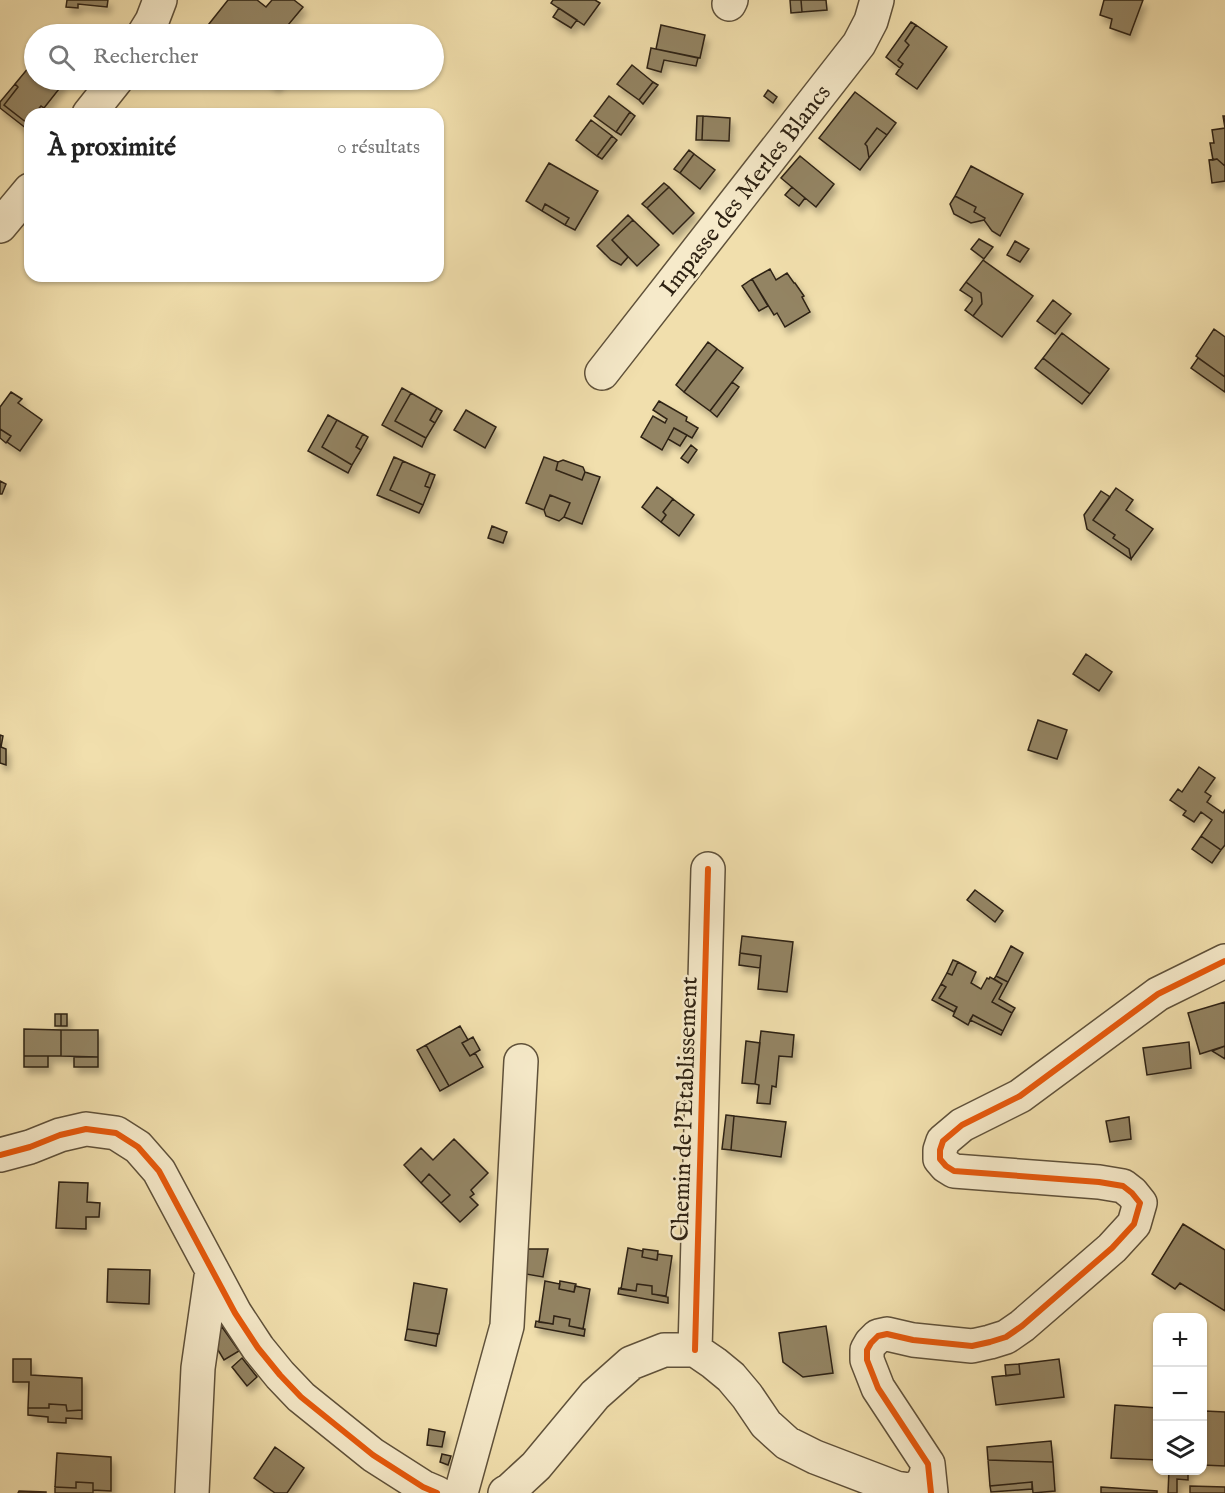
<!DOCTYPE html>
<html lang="fr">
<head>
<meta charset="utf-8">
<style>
  body { margin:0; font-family:"IM FELL English",serif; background:#f6f6f6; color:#222 }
  .controls { position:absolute; right:18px; bottom:18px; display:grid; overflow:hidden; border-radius:12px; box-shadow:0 2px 4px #0004 }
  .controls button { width:54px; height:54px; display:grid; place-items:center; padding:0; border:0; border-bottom:2px solid #e0e0e0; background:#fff; color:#222; font:30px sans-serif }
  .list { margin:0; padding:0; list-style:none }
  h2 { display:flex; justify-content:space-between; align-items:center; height:78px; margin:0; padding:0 24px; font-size:26px }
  h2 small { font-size:20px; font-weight:400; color:#767676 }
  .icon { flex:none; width:33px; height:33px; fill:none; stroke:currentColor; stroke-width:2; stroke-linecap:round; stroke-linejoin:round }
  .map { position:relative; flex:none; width:1225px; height:1493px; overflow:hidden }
  .search { position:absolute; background:#fff; box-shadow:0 2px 4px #0004; left:24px; top:24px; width:420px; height:66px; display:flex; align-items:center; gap:15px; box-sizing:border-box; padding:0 21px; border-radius:33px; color:#767676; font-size:22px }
  .panel { position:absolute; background:#fff; box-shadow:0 2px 4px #0004; left:24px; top:108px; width:420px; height:174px; border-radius:18px }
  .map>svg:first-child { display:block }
  .building { fill:#938463; stroke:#2e2213; stroke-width:1.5; filter:url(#shadow) }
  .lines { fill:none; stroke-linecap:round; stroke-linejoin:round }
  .minor-casing { stroke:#5f513a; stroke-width:36 }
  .minor { stroke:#f6eaca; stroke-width:33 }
  .cycleway-casing { stroke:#f6eaca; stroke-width:10 }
  .cycleway { stroke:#e8590c; stroke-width:6 }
  .labels { text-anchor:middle; stroke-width:5; stroke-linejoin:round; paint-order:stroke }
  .street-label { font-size:24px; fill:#2e2213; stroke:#f6eaca }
</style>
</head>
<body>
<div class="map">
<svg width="1225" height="1493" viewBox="0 0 1225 1493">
  <defs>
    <filter id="shadow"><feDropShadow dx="3.5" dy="6" stdDeviation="3" flood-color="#0004"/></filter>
  </defs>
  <rect width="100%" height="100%" fill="#f1dfad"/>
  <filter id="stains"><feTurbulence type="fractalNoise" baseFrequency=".00333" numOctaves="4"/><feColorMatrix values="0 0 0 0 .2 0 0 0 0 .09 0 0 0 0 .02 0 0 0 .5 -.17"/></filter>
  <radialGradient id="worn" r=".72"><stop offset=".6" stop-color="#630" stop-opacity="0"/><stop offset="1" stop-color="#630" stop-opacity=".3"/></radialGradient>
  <path class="building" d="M67,0H108L107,7L78,4V8L66,7Z
    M228,0H257L266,7L272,0H294L303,7L288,25L300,34H211L205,29Z
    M553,0H595L600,3L584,25L551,3Z
    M790,0H801L802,12L791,13Z
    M801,0H826L827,10L802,12Z
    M1104,0H1143L1130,35L1110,28L1112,19L1100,15Z
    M559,8L577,20L571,28L553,17Z
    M911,22L916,25L905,41L909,45L898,60L903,64L900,68L886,57Z
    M314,25L327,34H307Z
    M661,25L705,35L700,58L656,49Z
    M916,25L947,47L917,89L896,74L903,64L898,60L909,45L905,41Z
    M651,48L698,58L696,66L664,60L661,72L647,68Z
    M34,61V80H57L63,84L44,108L41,106L34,114H30V119L27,123L4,105L18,87L15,84Z
    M632,65L653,82L639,100L617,84Z
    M267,80H281L276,87Z
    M653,82L658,85L643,104L639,100Z
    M15,84L18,87L4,105L27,123L30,119V125L27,129L0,108V102Z
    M768,90L777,97L773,103L764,96Z
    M855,92L896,123L887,135L877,128L865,144L867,146L869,158L860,170L819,138Z
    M609,96L630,112L616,132L594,116Z
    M41,106L44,108L39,114H34Z
    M630,112L635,116L621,135L616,132Z
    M697,116H703L702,140H696Z
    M703,116L730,118L729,141L702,140Z
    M1223,116H1225V166L1217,159L1213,160L1210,143H1214L1212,130L1225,128Z
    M591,120L612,136L597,156L576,140Z
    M877,128L887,135L869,158L867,146L865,144Z
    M612,136L617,140L602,159L597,156Z
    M689,150L694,154L680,173L674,169Z
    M694,154L715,170L700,189L680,173Z
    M800,156L834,184L816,207L781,178Z
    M1217,159L1225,166V181L1212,183L1209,160Z
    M549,163L598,191L575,230L565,225L569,218L545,204L542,211L526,201Z
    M971,166L1023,194L1000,236L992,231L984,220L985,218L974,212L976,207L955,196Z
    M664,183L669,187L647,208L642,204Z
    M669,187L694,213L673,234L647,208Z
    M792,187L805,198L799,206L785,195Z
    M955,196L976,207L974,212L985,218L984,220L971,223L954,214L950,204Z
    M545,204L569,218L565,225L542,211Z
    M628,215L633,220L612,240L628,257L621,265L611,260L597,246Z
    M633,220L659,245L637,266L612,240Z
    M979,239L993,247L983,260L1033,296L1002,337L973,316L982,304L981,293L966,282L984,259L971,249Z
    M1015,241L1029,249L1020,262L1007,255Z
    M770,269L776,280L787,273L794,283H795L804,296L802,297L810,312L785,327L777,313L774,315L752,279Z
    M752,279L768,306L759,311L742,286Z
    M966,282L981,293L982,304L973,316L965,310L972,301V298L960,290Z
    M1053,300L1071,314L1055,334L1037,321Z
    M1214,329L1225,337V377L1196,356Z
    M1062,333L1109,369L1090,394L1043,358Z
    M708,342L717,349L684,392L676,385Z
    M717,349L743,368L710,411L684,392Z
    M1043,358L1090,394L1082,404L1035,368Z
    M1198,358L1225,377V392L1191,368Z
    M732,382L739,387L717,417L710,411Z
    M402,388L411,393L395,421L426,438L422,447L382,425Z
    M11,392L22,399L18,403L42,420L20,451L7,442L11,436L0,429V407Z
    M411,393L437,408L430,420L435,423L426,438L395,421Z
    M659,401L687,417L686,421L698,428L692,438L674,428L662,450L641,437L653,416L665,423L667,419L653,410Z
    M437,408L442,411L435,423L430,420Z
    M466,410L496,427L485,448L454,430Z
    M328,415L337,420L322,447L352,465L348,473L308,451Z
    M337,420L363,434L356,447L361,450L352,465L322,447Z
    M674,428L687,435L680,446L668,439Z
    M0,429L11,436L6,443L0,438Z
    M363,434L368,437L361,450L356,447Z
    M691,445L697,450L688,463L681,458Z
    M394,457L403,461L390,490L423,505L419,513L377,495Z
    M544,457L558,462L556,470L582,480L585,472L600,477L582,524L564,517L570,503L550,495L544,510L526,503Z
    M563,460L583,467L585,472L582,480L556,470L558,462Z
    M403,461L430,473L425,486L430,488L423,505L390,490Z
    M430,473L435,475L430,488L425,486Z
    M0,481L6,484L2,494H0Z
    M657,487L673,499L663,512L666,515L661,522L642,507Z
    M1116,488L1133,500L1126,510L1153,529L1131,559L1129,549L1113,538L1115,535L1093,520Z
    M1101,491L1110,497L1093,520L1115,535L1113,538L1129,549L1131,559L1087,529L1084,515Z
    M550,495L570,503L564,517L559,521L546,516L544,510Z
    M673,499L694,515L679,536L661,522L666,515L663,512Z
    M492,526L507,532L503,543L488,538Z
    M1086,654L1112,672L1099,691L1073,674Z
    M1038,720L1067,730L1057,759L1028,750Z
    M0,735L3,736L1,747L6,749V765L0,763Z
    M1199,767L1215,778L1205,792L1211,796L1207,802L1223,813L1225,810V845L1221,850L1201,836L1212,820L1201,812L1194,822L1183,815L1186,811L1170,800L1178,789L1182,792Z
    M1201,836L1221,850L1212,863L1192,849Z
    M975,890L1003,911L995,922L967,900Z
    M742,936L793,942L787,992L758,989L761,956L740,953Z
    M1011,946L1023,953L1008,982L996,976Z
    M740,953L761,956L760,968L739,965Z
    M953,960L958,962L952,975L947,973Z
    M958,962L976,972L971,983L981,989L987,978L989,979L990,977L1002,984L992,1002L1012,1013L1003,1031L973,1015L968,1025L953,1016L957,1007L939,998L946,987L941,984L947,973L952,975Z
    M996,976L1008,982L999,999L1015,1008L1012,1013L992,1002L1002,984L994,979Z
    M941,984L946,987L939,998L957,1007L954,1012L932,1000Z
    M1225,1002V1046L1200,1054L1188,1013Z
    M55,1014H61V1026H55Z
    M61,1014H67V1026H61Z
    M973,1015L1003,1031L1001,1035L970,1020Z
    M460,1026L468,1040L462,1043L470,1056L475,1053L483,1067L449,1086L426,1045Z
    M24,1029L61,1030V1056H24Z
    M61,1030H98V1057L61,1056Z
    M761,1031L794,1035L792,1057L779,1056L776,1087L772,1086L770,1104L757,1103L759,1085L755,1084Z
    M473,1037L480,1050L470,1056L462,1043Z
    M746,1041L760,1043L755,1084L742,1083Z
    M1189,1042L1191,1068L1147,1075L1143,1048Z
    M426,1045L449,1086L440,1091L417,1050Z
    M1225,1046V1059L1212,1051Z
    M24,1056H48V1067H24Z
    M74,1057H98V1067H74Z
    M726,1115L734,1116L731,1150L722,1149Z
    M734,1116L786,1122L781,1157L731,1150Z
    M1129,1117L1131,1139L1110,1142L1106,1121Z
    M454,1139L488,1173L471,1190L474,1194L470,1197L478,1205L460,1222L441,1203L450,1195L429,1174L421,1183L404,1165L421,1148L433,1160Z
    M429,1174L450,1195L441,1203L421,1183Z
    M59,1182L88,1183L87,1202L100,1203L99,1217H86V1229L56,1228Z
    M1183,1224L1225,1250V1311L1180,1283L1175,1289L1152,1274Z
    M628,1248L643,1251L642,1257L657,1260L658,1254L672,1256L666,1296L652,1294V1286L637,1284L636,1291L621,1289Z
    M523,1249H548L543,1277L520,1273Z
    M643,1249L658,1251L657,1260L642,1257Z
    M108,1269L150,1270L149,1304L107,1302Z
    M545,1281L560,1284L559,1289L574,1292L575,1286L590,1289L583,1329L569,1326L570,1319L554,1316L553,1324L539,1322Z
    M560,1281L576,1284L574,1292L559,1289Z
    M414,1283L447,1289L439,1334L407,1329Z
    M637,1284L652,1286V1294L668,1297V1303L618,1294L619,1288L636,1291Z
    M554,1316L570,1319L569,1326L585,1329L584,1336L535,1327L536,1321L553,1324Z
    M826,1326L833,1373L803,1377L783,1362L779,1333Z
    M222,1327L239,1351L224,1360L209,1335Z
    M407,1329L438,1334L436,1346L405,1340Z
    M242,1358L257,1377L247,1386L232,1367Z
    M13,1359H31V1375L82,1378V1410L67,1411L66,1405L49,1404V1408H28L29,1382H13Z
    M1059,1359L1064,1397L996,1405L992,1377L1020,1374L1019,1364Z
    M1019,1364L1020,1374L1006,1376L1005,1365Z
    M49,1404L66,1405L67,1411L82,1410V1419L66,1418V1423L48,1422V1417L28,1415V1408H49Z
    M1115,1405L1158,1408V1460L1111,1458Z
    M1205,1411L1225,1412V1466L1202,1465Z
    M429,1429L445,1432L442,1447L427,1445Z
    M1051,1441L1053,1462L988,1460L987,1447Z
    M275,1447L304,1468L287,1493H275L254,1478Z
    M57,1453L111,1457V1491L93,1490V1483L76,1482V1488L55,1487Z
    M442,1454L451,1456L448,1465L440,1462Z
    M988,1460L1053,1462L1055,1491L1033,1493L1032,1482L990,1486Z
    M1169,1470H1188V1480L1177,1479V1493H1168Z
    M76,1482L93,1483V1493H55V1487L76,1488Z
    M1032,1482V1489L991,1492L990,1486Z
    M1190,1486L1225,1487V1493H1190Z
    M1101,1487L1157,1491V1493H1101Z
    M19,1491L46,1492V1493H18Z"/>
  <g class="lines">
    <g class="minor-casing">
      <path id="minor" d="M729,4L731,0
        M144,34L152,21L160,0
        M89,114L116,80
        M0,226L30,190
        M602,373L859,44L871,21L877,0
        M0,1155L30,1147L60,1135L86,1129L116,1133L138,1147L159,1171L235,1313L258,1348L280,1375L301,1397L373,1455L423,1487L437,1493
        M695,1350L708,869
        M192,1493L198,1368L212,1270
        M461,1493L507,1326L521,1061
        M505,1493L510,1490L536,1466L595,1395L631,1363L664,1350H695L714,1363L731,1377L747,1396L766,1424L787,1443L815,1457L896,1488L909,1490L921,1486L926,1475L928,1464
        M931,1493L928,1464L878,1388L867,1360V1350L871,1343L878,1336L887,1334L913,1340L972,1346L990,1342L1006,1337L1022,1326L1112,1248L1134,1224L1140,1203L1132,1193L1123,1186L1099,1182L954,1171L946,1166L940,1159V1150L943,1141L962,1125L1020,1096L1158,994L1225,961"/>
    </g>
    <use href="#minor" class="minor"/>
    <g class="cycleway-casing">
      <path id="cycleway" d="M0,1155L30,1147L60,1135L86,1129L116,1133L138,1147L159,1171L235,1313L258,1348L280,1375L301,1397L373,1455L423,1487L437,1493
        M695,1350L708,869
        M931,1493L928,1464L878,1388L867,1360V1350L871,1343L878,1336L887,1334L913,1340L972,1346L990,1342L1006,1337L1022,1326L1112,1248L1134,1224L1140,1203L1132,1193L1123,1186L1099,1182L954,1171L946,1166L940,1159V1150L943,1141L962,1125L1020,1096L1158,994L1225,961"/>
    </g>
    <use href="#cycleway" class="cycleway"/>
  </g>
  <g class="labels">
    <g class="street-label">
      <text transform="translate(745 190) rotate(-52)" y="8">Impasse des Merles Blancs</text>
      <text transform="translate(684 1109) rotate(-88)" y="8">Chemin de l'Etablissement</text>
    </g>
  </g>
  <rect width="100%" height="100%" filter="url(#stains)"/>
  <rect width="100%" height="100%" fill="url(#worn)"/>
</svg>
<div class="controls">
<button>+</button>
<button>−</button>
<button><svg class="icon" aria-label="layers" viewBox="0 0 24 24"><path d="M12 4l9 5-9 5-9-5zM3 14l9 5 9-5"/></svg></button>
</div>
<div class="search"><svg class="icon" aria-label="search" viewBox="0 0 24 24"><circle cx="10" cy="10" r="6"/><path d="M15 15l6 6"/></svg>Rechercher</div>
<section class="panel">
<h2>À proximité<small>0 résultats</small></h2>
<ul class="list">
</ul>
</section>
</div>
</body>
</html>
